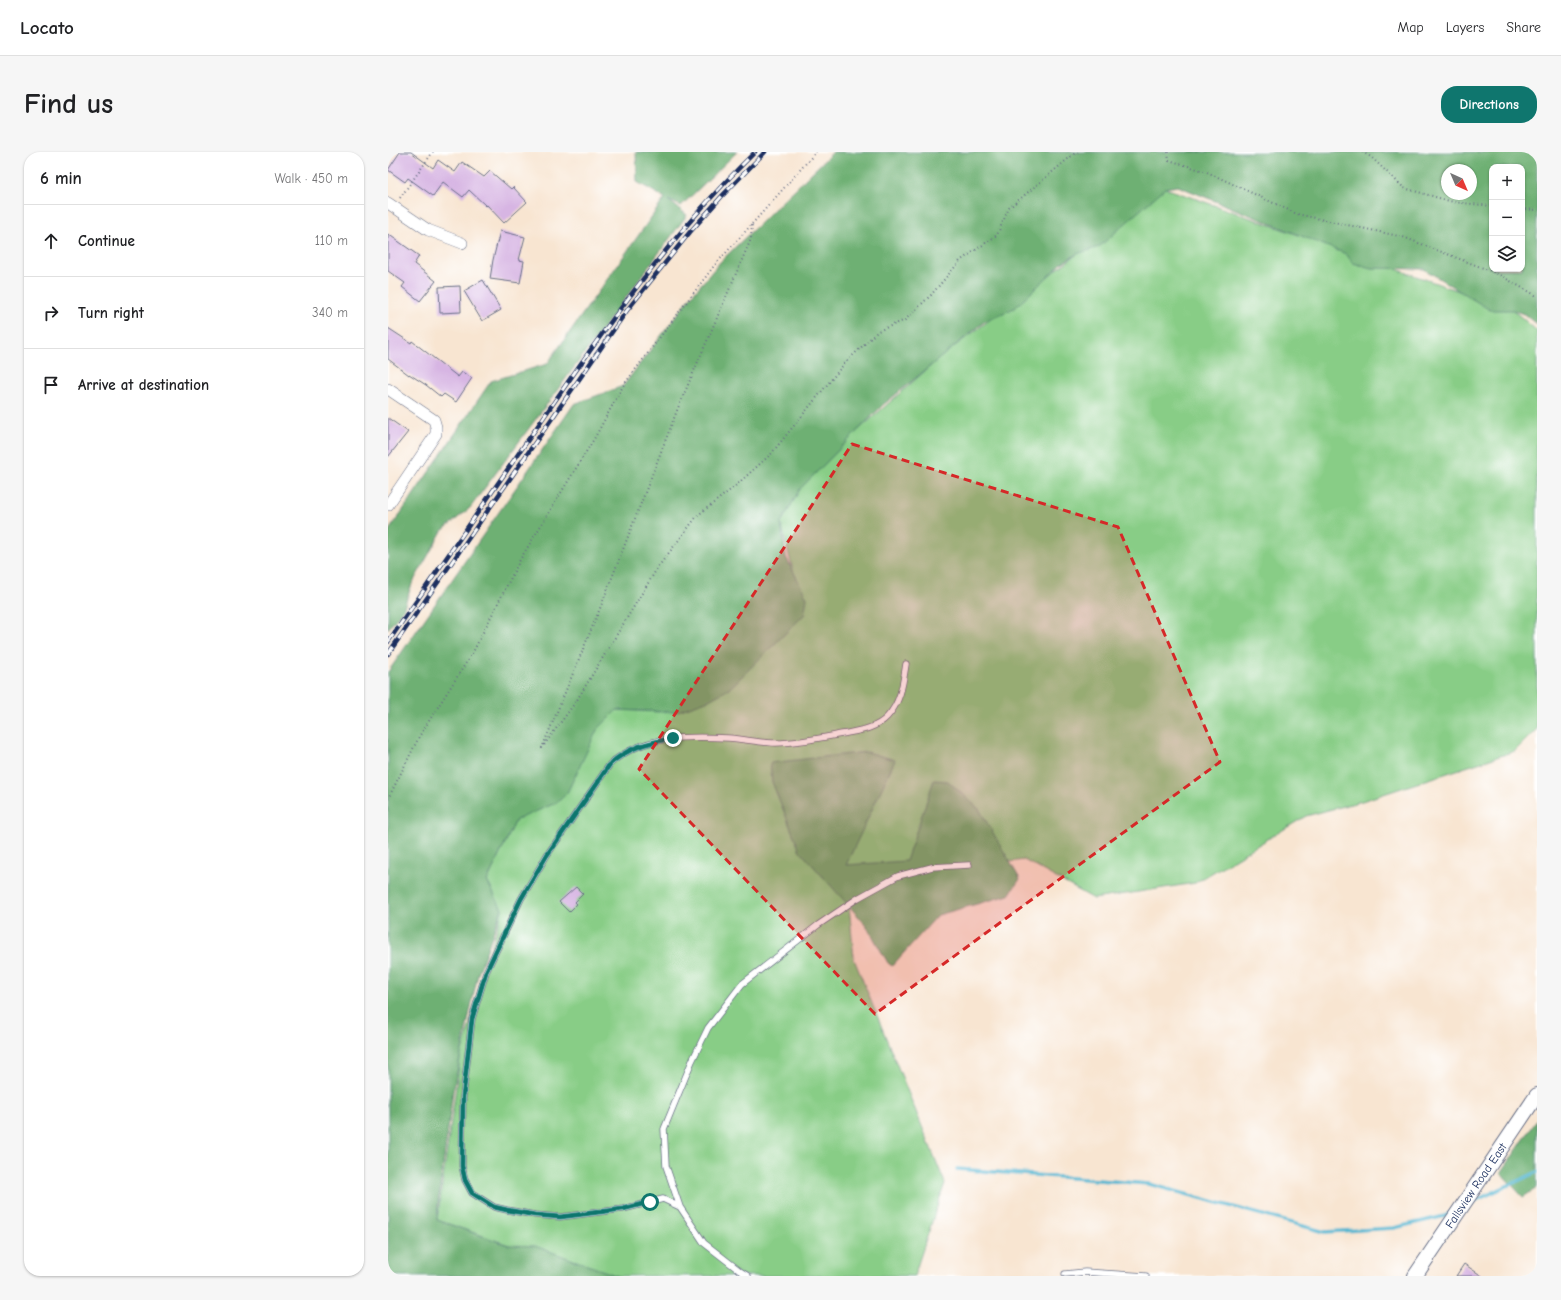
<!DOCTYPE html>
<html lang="en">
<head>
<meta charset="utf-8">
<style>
  body { margin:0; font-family:"Comic Neue",sans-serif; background:#f6f6f6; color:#202124 }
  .controls { position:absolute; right:12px; top:12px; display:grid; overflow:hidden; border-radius:8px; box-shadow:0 1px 3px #0004 }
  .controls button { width:36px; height:36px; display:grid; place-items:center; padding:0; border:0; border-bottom:1px solid #e0e0e0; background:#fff; color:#202124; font:20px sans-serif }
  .compass { position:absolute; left:1053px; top:12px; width:36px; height:36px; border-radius:50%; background:#fff; box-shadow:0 1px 3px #0004; rotate:136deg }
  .stop { position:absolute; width:12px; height:12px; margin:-9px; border:3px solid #0f766e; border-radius:50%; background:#fff }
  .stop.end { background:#0f766e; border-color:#fff; box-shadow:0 1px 4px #0008 }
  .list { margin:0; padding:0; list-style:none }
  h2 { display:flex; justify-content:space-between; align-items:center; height:52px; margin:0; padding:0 16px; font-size:17px }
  h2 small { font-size:13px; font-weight:400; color:#757577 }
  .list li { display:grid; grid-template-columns:26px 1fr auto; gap:12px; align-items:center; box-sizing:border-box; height:72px; padding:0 16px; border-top:1px solid #e0e0e0 }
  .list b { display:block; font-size:15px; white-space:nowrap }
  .list em { font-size:13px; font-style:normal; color:#757577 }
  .icon { flex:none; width:22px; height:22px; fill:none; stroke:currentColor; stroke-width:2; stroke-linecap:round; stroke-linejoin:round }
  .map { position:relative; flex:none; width:1149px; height:1124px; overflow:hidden; border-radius:16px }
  header { display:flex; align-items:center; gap:24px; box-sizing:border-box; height:56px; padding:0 20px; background:#fff; border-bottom:1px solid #e0e0e0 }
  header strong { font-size:19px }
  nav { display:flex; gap:22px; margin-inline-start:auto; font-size:14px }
  .intro { display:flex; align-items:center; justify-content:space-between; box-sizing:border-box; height:96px; padding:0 24px }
  h1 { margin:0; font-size:28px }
  .button { padding:10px 18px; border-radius:16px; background:#0f766e; color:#fff; font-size:14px; font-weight:700 }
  main { display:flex; gap:24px; padding:0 24px }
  aside { flex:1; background:#fff; border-radius:16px; box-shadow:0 1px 3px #0004 }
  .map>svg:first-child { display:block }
  .green { fill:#88cd86; stroke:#527e72 }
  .forest { fill:#6eb073; stroke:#447068; fill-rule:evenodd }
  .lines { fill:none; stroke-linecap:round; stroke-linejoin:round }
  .stream { stroke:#52b6d1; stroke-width:3.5 }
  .building { fill:#d7b5e3 }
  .service-casing { stroke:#686f86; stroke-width:7 }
  .minor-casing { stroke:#686f86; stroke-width:12 }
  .tertiary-casing { stroke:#686f86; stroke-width:16 }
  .path { stroke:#686f86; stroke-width:2; stroke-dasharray:1 3; stroke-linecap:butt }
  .service { stroke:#fff; stroke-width:5.5 }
  .minor { stroke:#fff; stroke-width:11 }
  .tertiary { stroke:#fff; stroke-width:14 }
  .rail-casing { stroke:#1b2f5e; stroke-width:4.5 }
  .rail { stroke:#fff; stroke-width:3; stroke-dasharray:9; stroke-linecap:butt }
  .route { stroke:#0f766e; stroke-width:5 }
  .marked { fill:#d62828; fill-opacity:0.2; stroke:#d62828; stroke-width:3; stroke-dasharray:8 5; stroke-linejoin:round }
  .labels { text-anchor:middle; stroke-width:3; stroke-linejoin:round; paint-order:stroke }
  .street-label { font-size:12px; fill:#1b2f5e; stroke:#fff }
</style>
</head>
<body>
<header>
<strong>Locato</strong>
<nav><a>Map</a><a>Layers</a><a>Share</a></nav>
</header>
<div class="intro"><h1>Find us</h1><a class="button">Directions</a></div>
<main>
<aside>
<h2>6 min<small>Walk · 450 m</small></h2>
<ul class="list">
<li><svg class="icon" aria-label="ahead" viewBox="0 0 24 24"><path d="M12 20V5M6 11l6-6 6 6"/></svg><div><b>Continue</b></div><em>110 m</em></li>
<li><svg class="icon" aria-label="right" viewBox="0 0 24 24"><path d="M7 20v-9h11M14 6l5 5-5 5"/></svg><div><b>Turn right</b></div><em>340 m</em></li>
<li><svg class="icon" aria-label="arrive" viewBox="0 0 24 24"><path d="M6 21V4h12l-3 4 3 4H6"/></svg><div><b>Arrive at destination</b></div></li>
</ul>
</aside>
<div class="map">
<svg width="1149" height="1124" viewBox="0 0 1149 1124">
  <rect width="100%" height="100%" fill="#fff"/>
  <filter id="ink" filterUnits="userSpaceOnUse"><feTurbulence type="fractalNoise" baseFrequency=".025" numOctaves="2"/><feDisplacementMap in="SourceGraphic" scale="8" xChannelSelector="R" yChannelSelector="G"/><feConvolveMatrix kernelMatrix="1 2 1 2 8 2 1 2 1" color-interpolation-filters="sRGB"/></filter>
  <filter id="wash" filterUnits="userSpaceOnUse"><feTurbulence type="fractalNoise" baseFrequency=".012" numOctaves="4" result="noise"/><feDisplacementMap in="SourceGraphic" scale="16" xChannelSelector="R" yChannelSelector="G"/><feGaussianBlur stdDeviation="0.9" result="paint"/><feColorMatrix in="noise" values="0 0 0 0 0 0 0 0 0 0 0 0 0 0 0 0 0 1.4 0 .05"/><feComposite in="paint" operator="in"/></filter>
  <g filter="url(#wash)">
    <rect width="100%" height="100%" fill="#f8e5d1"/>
    <path class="green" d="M777,36L1125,158L1149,179V577L1127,599L974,649L918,664L807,731L706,747L636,708L459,731L466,807L557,1031L526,1124H223L121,1093L49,1068L72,907L114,758L99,729L128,668L209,578L229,558L272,560L416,463L393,371L412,337L468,280L555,203Z"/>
    <path class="forest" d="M248,0H349L293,54L280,48L299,63L82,356L54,379L24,432L15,458L0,477V380L103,229L159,212L277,46L249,30Z
      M445,0H1149V172L1138,163L1125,158H1102L1036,117L983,116L965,111L958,102L790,34L777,36L711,95L689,102L674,111L628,155L596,170L496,252L412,337L393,371L398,405L419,446L416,463L341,537L321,548L287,560L229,558L209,578L179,641L170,650L128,668L99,729L114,757L90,822L65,939L50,1051L49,1068L120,1093L147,1094L230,1124H0V520L186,252L235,234L304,143L333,109ZM1104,15H1134V117H1104ZM1059,18H1083V42H1059Z
      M479,600L507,608L458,713L518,709L546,628L560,629L591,657L632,727L621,743L550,763L504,814L500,811L478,773L412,699L384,630L382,611Z
      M1149,968V1036L1135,1045L1113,1021Z"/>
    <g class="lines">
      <path class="stream" d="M569,1017L761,1032L937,1080L1006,1076L1057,1064L1064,1060
        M1082,1051L1149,1020"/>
    </g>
    <g id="blocks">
      <path class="building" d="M12,0H23L45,16L50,8L67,20L74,10L96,25L102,19L123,37L125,35L139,50L116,71L99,53L98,54L81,38L75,45L55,30L45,44L20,26L17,30L0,18Z
        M112,79L137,85L131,108L136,109L132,131L102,127L105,108Z
        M0,82L31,104L26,112L48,129L32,149L14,135L17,131L0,119Z
        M95,128L113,158L94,169L76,139Z
        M72,134L73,160L52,161L51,135Z
        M0,176L23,191L24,189L70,225L74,220L84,226L68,250L56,242L53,245L38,233L21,222V223L0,207Z
        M0,266L20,280L0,305Z
        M188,735L195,742L187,750L189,752L181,760L171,750Z
        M1076,1112L1094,1124H1068Z"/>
    </g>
  </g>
  <g filter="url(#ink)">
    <use href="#blocks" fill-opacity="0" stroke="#686f86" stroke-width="1"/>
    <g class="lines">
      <g class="service-casing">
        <path id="service" d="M292,1055L275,1047L235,1057L172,1065L147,1063L119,1058L106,1055L84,1041L77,1028L74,1014L75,945L84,867L98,820L133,747L159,703L222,612C254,583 299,584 340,586C356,587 372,591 388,591C410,591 433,586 454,582C469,579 488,577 499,565C513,550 515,531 518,512
          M677,1122L697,1120L758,1124
          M360,1124L352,1119L316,1091L292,1055L278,1014L276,977L304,909L320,876L354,832L430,773L470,746L510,724L544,715L581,713"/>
      </g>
      <g class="minor-casing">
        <path id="minor" d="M0,51L40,78L74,91
          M0,237L46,268L48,275V282L0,353"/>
      </g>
      <g class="tertiary-casing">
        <g id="tertiary">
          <path id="s1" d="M1027,1124L1149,943"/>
        </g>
      </g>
      <path class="path" d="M780,0L781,8L819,20L909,62L1015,85L1108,121L1147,143H1149
        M974,0L983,5L1016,36L1065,50L1104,54
        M12,46L45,0
        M1134,57L1149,58
        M364,72L428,0
        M0,647L32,583L85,500L133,406L206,287L235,234L326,114L364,72L363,87L290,256L213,454L154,596L189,548L270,415L310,363L345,336L383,302L456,212L490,179L517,168L543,143L572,109L609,83L621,56L686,2L693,0"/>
      <use href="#service" class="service"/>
      <use href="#minor" class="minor"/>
      <use href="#tertiary" class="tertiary"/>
      <g class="rail-casing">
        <path id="rail" d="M0,490C50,418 99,347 149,275C215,178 283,82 367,0
          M0,502L240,157L302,80L334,44L377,0"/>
      </g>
      <use href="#rail" class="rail"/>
    </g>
  </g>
  <g class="lines" filter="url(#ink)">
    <path class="route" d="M262,1050L235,1057L172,1065L147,1063L119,1058L106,1055L84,1041L77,1028L74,1014L75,945L84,867L98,820L133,747L159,703L222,612C242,594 260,591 285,586"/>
  </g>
  <path class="marked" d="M464,292L730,375L832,610L487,862L251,617Z"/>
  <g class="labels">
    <g class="street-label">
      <text dy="4" stroke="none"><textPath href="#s1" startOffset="109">Fallsview Road East</textPath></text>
    </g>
  </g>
</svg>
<div class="controls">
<button>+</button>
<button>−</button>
<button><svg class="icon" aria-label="layers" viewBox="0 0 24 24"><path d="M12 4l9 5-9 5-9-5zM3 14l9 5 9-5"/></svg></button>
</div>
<svg class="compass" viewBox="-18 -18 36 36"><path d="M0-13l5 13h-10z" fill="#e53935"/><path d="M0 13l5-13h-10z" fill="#757577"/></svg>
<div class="stop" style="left:262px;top:1050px"></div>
<div class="stop end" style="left:285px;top:586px"></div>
</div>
</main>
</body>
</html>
